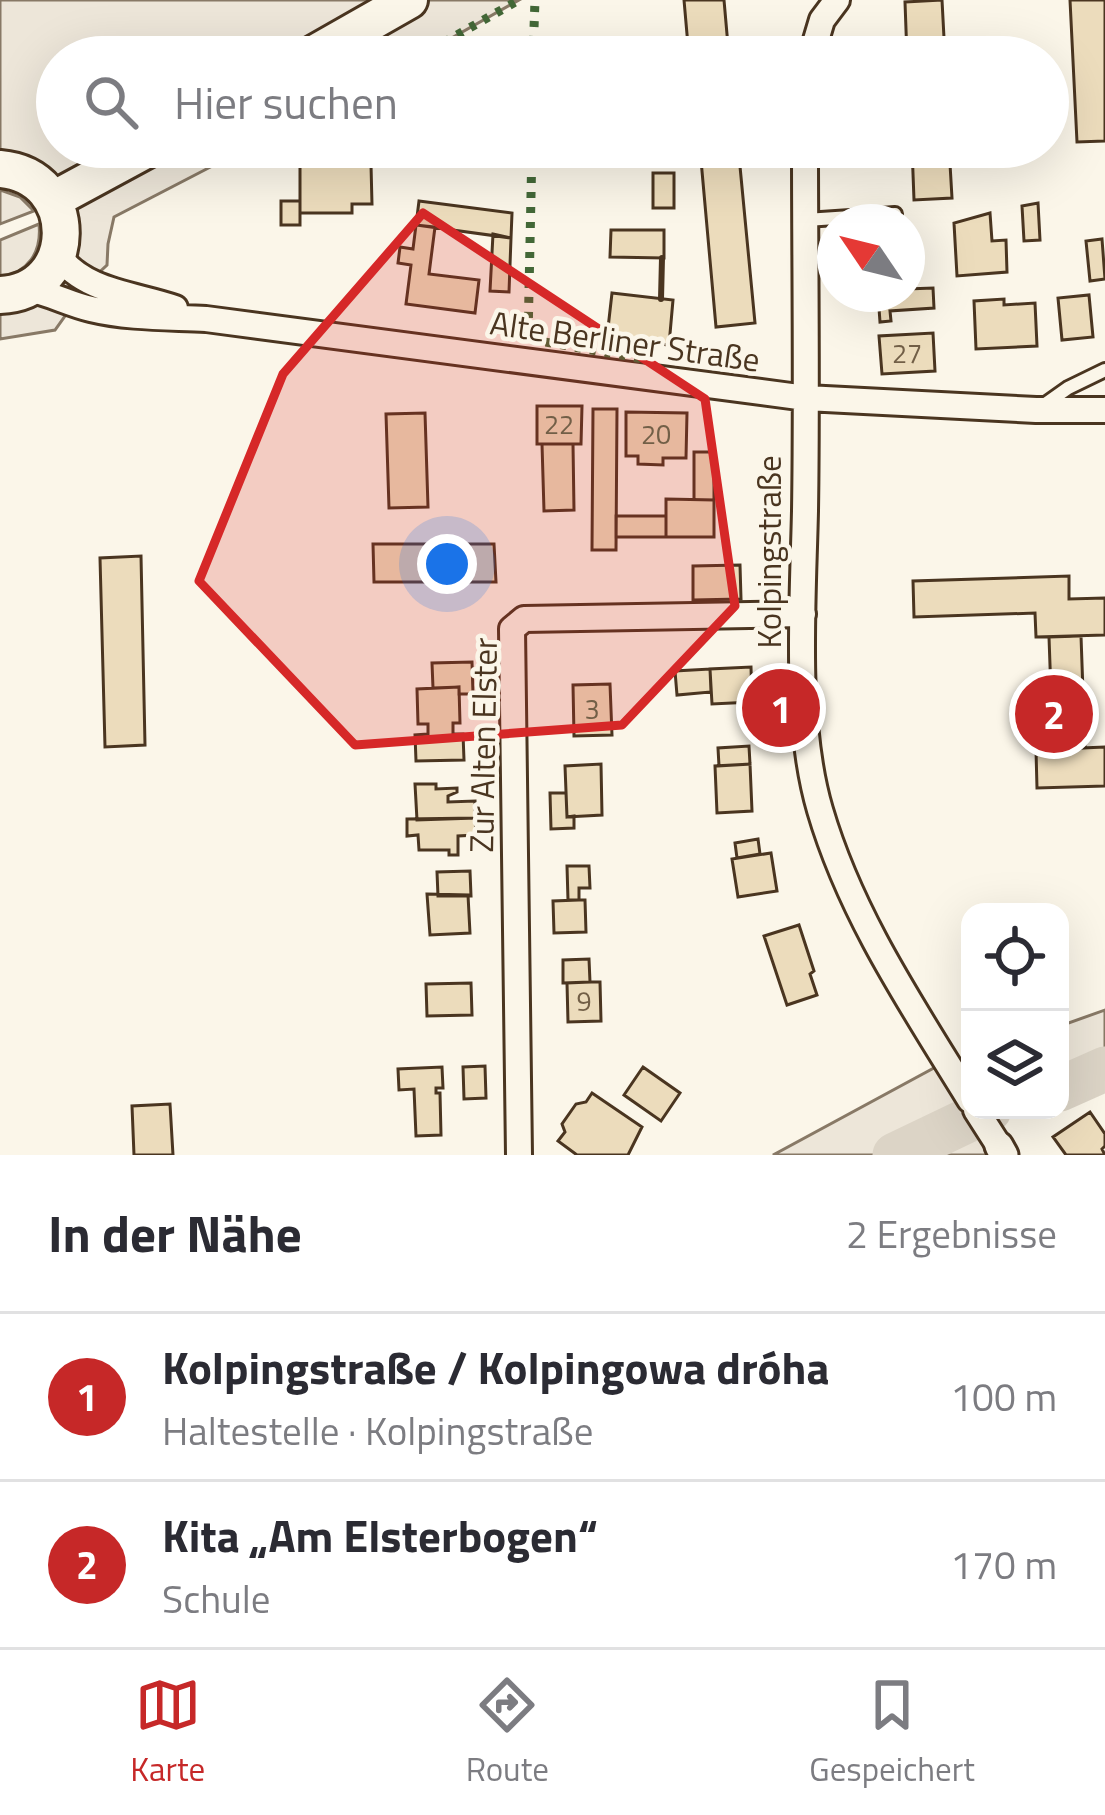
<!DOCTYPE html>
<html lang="de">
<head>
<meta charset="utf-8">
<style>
  body { margin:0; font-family:"Titillium Web",sans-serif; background:#f7f7f7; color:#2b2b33 }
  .controls { position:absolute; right:36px; bottom:36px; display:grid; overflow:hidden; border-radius:24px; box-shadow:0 12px 48px #0002 }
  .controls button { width:108px; height:108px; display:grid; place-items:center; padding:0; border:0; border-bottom:3px solid #e1e1e2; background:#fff; color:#2b2b33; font:60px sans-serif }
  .compass { position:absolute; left:817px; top:204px; width:108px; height:108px; border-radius:50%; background:#fff; box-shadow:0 12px 48px #0002; rotate:305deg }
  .you { position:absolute; left:447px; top:564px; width:42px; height:42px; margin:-30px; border:9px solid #fff; border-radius:50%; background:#1a73e8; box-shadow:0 0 0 18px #1a73e833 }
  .badge { display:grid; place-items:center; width:78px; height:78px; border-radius:50%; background:#c62828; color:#fff; font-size:39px; font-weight:700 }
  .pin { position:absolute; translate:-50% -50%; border:6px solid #fff; box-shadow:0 3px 12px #0006 }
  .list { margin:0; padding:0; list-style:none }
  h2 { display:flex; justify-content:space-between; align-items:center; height:156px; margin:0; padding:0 48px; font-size:51px }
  h2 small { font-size:39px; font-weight:400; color:#7c7c81 }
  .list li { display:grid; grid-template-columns:78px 1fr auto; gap:36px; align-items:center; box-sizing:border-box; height:168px; padding:0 48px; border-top:3px solid #e1e1e2 }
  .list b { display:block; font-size:45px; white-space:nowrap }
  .list p { margin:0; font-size:39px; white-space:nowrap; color:#7c7c81 }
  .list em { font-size:39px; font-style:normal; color:#7c7c81 }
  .icon { flex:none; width:66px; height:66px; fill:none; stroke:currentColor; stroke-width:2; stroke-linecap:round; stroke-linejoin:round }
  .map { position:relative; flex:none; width:1105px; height:1155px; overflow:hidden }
  .search { position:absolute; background:#fff; box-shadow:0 12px 48px #0002; left:36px; right:36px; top:36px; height:132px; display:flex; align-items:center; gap:30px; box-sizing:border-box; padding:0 42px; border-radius:66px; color:#7c7c81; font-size:45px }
  .sheet { height:492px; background:#fff }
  nav { display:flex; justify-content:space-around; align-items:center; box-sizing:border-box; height:168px; border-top:3px solid #e1e1e2; background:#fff; font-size:33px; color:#7c7c81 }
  nav a { display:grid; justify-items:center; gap:6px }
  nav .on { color:#c62828 }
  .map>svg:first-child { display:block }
  .green { fill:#ede6d9; stroke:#887966; stroke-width:3 }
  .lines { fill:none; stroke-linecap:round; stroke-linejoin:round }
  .river { stroke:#dcd4c6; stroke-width:45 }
  .building { fill:#ecdcbc; stroke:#4a3520; stroke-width:3 }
  .service-casing { stroke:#4a3520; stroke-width:18 }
  .minor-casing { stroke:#4a3520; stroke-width:30 }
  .tertiary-casing { stroke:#4a3520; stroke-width:33 }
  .primary-casing { stroke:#4a3520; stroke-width:42 }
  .service { stroke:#fbf6e9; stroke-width:12 }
  .minor { stroke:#fbf6e9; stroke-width:24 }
  .tertiary { stroke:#fbf6e9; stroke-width:27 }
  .primary { stroke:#fbf6e9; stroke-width:36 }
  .hedge { stroke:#436837; stroke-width:9; stroke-dasharray:6 9; stroke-linecap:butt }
  .wall { stroke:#4a3520; stroke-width:6 }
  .marked { fill:#d62828; fill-opacity:0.2; stroke:#d62828; stroke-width:9; stroke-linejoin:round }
  .labels { text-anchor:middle; stroke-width:9; stroke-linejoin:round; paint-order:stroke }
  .number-label { font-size:27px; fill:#725f47 }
  .street-label { font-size:33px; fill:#4a3520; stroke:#fbf6e9 }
</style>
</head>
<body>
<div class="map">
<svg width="1105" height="1155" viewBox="0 0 1105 1155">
  <rect width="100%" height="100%" fill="#fbf6e9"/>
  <path class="green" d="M0,0H405L306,57H57V147H249L114,217L108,244L107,265L90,281L55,330L0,339V296L53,293L61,219L0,168Z
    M416,0H519L418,57H314Z
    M0,190L20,197L34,211L0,224Z
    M39,224C42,253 28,272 0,278V240Z
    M1105,1010V1067L1060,1082V1026Z
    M945,1062L1003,1155H773Z"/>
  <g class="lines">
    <path class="river" d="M1060,1089L1105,1069
      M895,1155L989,1110"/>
  </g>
  <path class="building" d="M684,0H724L729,57H689Z
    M942,0L945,57H907L905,2Z
    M1070,0H1105V141L1077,142Z
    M912,147H949L952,198L914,200Z
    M739,156L755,323L716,327L701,160Z
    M300,164L371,165L372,204H352V213H300Z
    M653,173H674V208H653Z
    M281,201H300V225H281Z
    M419,201L512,213L511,238L416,225Z
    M1038,203L1040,240L1024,241L1022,206Z
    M990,213L992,241L1006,240L1007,272L957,276L954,223Z
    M416,225L435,227L429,274L479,280L475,313L406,304L411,265L398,263L400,247L413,249Z
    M611,230H664V258L610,257Z
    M493,234L511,238L509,292L490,291Z
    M1102,239L1105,279L1090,281L1086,241Z
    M933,288L934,308L890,311L891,321L880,322L878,294H907V289Z
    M612,293L673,300L669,345L643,342V350L626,348L627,339L607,337Z
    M1089,295L1093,337L1062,340L1058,298Z
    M1004,299V305L1035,303L1037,346L976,349L974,301Z
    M933,333L935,371L882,374L879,336Z
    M537,406H582L581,444H537Z
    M593,409H617L616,550H592Z
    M626,412L687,413L686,458H663V465L638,464V456H626Z
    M425,413L428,507L389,508L386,414Z
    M542,444H573L574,510L544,511Z
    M694,452H714V500H694Z
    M666,499L714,500V537H666Z
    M616,516H666V537H616Z
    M373,544H494L496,582H374Z
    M141,556L145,745L105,747L100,558Z
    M740,565L741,599L693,600V566Z
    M1069,576V599L1105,598V635L1036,637L1035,613L914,617L913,581Z
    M1081,636L1085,748L1053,749L1049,637Z
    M472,662L473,694H459V687L433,688L432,663Z
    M751,667L752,702L712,704L710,669Z
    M710,669L711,692L677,695L675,671Z
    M610,684L612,735L574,736L573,685Z
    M459,687L460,723H453V734H463L464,760L416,761L415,735L428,734V724H418L417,689Z
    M749,746L750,764L719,766L718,748Z
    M1105,747V786L1037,788L1036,750Z
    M601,764L602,815L567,817L565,766Z
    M750,764L752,811L717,813L715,766Z
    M415,784H436V789L457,788V792L448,796V802L475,801V818L417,820Z
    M550,793H566L567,817L574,816V828L551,829Z
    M475,818L476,835L458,836V855H449V850H419L418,835L407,836V819Z
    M758,839L760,854L737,858L735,843Z
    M771,853L777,891L738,897L732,859Z
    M567,866H589L590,888H579V900H568Z
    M470,871L471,896H438L437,872Z
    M427,894L468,895L470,933L430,935Z
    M579,900H585L586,932L554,933L553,901Z
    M799,925L814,971L810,974L817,995L787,1005L764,936Z
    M589,959L590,982L563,983V960Z
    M590,982H600L601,1021L568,1022L567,983Z
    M471,983L472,1015L427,1016L426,984Z
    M485,1066L486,1098L464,1099L463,1067Z
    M442,1067L443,1088H436V1093H440L441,1135L416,1136L414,1089L399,1090L398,1069Z
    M643,1067L680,1093L661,1121L624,1095Z
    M592,1093L642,1127L628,1155H577L558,1141L565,1132L562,1124L576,1104L586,1102Z
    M170,1104L173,1155H134L132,1106Z
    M1090,1112L1105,1134V1146L1102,1149L1105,1155H1066L1053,1137Z"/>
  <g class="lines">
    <g class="service-casing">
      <path id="service" d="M806,220L895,214
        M1044,405L1068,388L1105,370"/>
    </g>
    <g class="minor-casing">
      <path id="minor" d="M811,57L822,20L837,0
        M805,147C805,268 807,390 805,511C803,603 794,722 820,810C851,916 913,1007 970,1100
        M58,255C84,292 135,294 175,308
        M27,289C50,293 69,304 91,309C128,318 168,317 206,319L806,398L1036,410H1105
        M976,1110L999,1146
        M519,1155L512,629L524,619L803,614"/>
    </g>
    <g class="tertiary-casing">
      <path id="tertiary" d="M999,1146L1004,1155"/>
    </g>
    <g class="primary-casing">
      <path id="primary" d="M309,57L409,0
        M0,169C82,176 80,292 0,295
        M53,200L151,147"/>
    </g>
    <use href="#service" class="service"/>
    <use href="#minor" class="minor"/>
    <use href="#tertiary" class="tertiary"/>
    <use href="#primary" class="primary"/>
    <path class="hedge" d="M418,57L519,0
      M533,57L535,0
      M532,147L528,339L649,360"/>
    <path class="wall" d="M661,299L662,258"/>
  </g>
  <path class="marked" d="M423,213L705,399L735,606L622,725L355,745L199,581L283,374Z"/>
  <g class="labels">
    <g class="number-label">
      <text x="907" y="363">27</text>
      <text x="559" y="434">22</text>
      <text x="656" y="444">20</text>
      <text x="592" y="719">3</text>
      <text x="584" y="1011">9</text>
    </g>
    <g class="street-label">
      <text transform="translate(625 341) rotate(8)" y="12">Alte Berliner Straße</text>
      <text transform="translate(769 552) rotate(-90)" y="12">Kolpingstraße</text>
      <text transform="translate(483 745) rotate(-89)" y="12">Zur Alten Elster</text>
    </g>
  </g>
</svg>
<div class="controls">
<button><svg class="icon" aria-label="locate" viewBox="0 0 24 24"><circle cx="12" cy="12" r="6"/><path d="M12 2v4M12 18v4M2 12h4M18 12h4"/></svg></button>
<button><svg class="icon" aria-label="layers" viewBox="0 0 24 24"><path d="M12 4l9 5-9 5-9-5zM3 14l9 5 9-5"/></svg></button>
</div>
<svg class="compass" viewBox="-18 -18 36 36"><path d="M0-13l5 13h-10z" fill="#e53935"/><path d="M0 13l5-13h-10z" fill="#7c7c81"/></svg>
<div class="you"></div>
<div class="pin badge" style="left:781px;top:708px">1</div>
<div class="pin badge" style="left:1054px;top:714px">2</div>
<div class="search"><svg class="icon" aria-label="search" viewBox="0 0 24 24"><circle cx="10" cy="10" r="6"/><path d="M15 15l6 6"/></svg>Hier suchen</div>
</div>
<section class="sheet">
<h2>In der Nähe<small>2 Ergebnisse</small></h2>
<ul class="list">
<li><span class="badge">1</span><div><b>Kolpingstraße / Kolpingowa dróha</b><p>Haltestelle · Kolpingstraße</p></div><em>100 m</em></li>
<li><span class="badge">2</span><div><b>Kita „Am Elsterbogen“</b><p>Schule</p></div><em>170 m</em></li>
</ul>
</section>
<nav>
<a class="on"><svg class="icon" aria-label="map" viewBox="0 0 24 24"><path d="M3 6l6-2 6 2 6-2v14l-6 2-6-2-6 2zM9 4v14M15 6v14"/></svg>Karte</a>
<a><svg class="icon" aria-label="directions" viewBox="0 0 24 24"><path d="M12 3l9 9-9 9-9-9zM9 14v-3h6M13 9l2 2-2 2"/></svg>Route</a>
<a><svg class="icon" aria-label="saved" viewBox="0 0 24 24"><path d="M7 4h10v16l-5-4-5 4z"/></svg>Gespeichert</a>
</nav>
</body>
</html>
